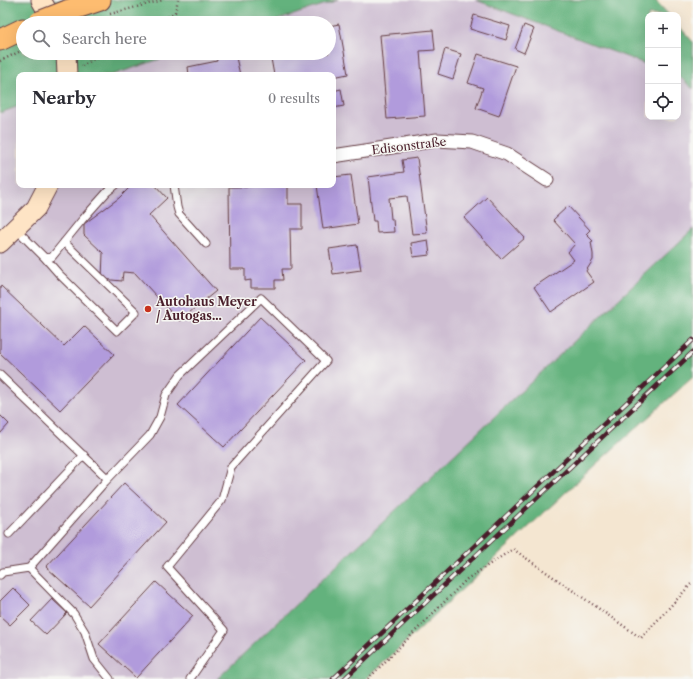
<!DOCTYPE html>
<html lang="en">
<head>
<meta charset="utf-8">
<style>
  body { margin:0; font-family:"Libre Caslon Text",serif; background:#f2f2f3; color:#2b2b33 }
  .controls { position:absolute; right:12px; top:12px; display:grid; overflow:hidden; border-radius:8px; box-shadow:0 4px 16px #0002 }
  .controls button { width:36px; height:36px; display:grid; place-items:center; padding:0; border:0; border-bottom:1px solid #e1e1e2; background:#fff; color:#2b2b33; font:20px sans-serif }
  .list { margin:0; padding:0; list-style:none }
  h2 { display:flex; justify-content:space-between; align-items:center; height:52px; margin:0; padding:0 16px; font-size:17px }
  h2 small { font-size:13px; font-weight:400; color:#7c7c81 }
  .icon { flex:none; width:22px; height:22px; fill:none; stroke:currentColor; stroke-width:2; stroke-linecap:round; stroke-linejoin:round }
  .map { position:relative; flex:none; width:693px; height:679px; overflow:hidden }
  .search { position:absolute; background:#fff; box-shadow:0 4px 16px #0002; left:16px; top:16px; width:320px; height:44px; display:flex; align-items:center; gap:10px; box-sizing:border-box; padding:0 14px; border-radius:22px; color:#7c7c81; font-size:15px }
  .panel { position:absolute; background:#fff; box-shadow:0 4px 16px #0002; left:16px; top:72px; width:320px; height:116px; border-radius:8px }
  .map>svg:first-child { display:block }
  .industrial { fill:#cebed2 }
  .forest { fill:#63b27d; stroke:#566854 }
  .building { fill:#b19bdc }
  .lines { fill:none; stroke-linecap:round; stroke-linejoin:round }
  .lane-casing { stroke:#643d44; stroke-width:9 }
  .street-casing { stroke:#643d44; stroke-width:15 }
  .secondary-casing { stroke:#643d44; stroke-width:21 }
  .primary-casing { stroke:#643d44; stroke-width:23 }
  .path { stroke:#643d44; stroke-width:2.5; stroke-dasharray:1 3; stroke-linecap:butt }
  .lane { stroke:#fff; stroke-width:7 }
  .street { stroke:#fff; stroke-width:13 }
  .secondary { stroke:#fee4c5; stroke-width:19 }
  .primary { stroke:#fdbc6f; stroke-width:21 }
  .rail-casing { stroke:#4a1f2b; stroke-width:4.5 }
  .rail { stroke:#f6f6f2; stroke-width:3; stroke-dasharray:9; stroke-linecap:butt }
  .primary-bridge-casing { stroke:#643d44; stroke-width:23; stroke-linecap:butt }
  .primary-bridge { stroke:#fdbc6f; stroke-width:21 }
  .poi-dot { fill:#c8321e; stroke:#f6f6f2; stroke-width:1.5 }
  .labels { text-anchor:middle; stroke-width:3; stroke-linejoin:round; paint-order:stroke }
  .street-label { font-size:12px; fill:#4a1f2b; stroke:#f6f6f2 }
  .poi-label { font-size:12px; font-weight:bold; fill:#4a1f2b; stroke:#f6f6f2; text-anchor:start }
</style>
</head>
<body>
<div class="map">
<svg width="693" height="679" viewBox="0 0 693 679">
  <rect width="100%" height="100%" fill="#f6f6f2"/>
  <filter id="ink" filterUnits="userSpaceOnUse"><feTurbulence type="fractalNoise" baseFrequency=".025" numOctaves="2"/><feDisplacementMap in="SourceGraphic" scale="8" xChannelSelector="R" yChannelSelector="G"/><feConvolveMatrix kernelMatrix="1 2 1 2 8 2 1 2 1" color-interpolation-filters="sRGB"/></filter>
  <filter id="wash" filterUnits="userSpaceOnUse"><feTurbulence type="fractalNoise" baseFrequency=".012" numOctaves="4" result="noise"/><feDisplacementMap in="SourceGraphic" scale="16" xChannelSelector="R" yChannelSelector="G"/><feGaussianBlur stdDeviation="0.9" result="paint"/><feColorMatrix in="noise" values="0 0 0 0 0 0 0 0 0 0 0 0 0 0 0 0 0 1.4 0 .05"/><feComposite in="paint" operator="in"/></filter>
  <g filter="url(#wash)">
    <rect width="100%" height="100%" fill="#f4e6d1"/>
    <path class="industrial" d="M338,0H476L648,65V117H678V76L680,77L693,89V229L217,679H0V113L19,106V185H333V75H112L178,53H329V23H269Z"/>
    <path class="forest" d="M0,0H338L269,23H23V53H178L112,75H19V106L0,113Z
      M476,0H655L669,15H648V65Z
      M678,25L693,42V89L680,77L678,76Z
      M693,229V377L595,465L366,679H217Z"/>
    <g id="blocks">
      <path class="building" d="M474,15L510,26L506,40L470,29Z
        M339,24L348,74L333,77V75H274L270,53H329V26Z
        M524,25L534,29L524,53L515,49Z
        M433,30L435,50L420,51L425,116L387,119L380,35Z
        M445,49L461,54L453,79L438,74Z
        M235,53L240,75H189L188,67L217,61L216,56Z
        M478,54L516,66L499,116L476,108L483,88L468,83Z
        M341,89L344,106L333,108V91Z
        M417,158L427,233L412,234L407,196L389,198L391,219H393L394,232L377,233L376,221H373L368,177L404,172L402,160Z
        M351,175L358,224L323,229L317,185H333V177Z
        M132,185H155L167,198L149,215L216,291L179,321L135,273L123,272L122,281L102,279L103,253L84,235V224L119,198Z
        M288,186V204H302V229H290L291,269H282L283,280H275V288H251V280L245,281V269H230L229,187Z
        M487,197L525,238L501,259L464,218Z
        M568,206L590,230L586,234L593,241L591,242L593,254V260L586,271L594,282L551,312L534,287L574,260L568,252L575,244L553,220Z
        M428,240L430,255L413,257L411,243Z
        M357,245L361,270L333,274L329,249Z
        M1,286L64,346L84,326L114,354L60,410L0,353V288Z
        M260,317L306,360L224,447L178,405Z
        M0,415L9,424L0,434Z
        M124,483L166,522L89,606L46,567Z
        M156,582L193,616L136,678L99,644Z
        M13,588L30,605L10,625L0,616V601Z
        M52,599L67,613L46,635L31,621Z"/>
    </g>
  </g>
  <g filter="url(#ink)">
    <use href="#blocks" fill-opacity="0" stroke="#643d44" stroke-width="1"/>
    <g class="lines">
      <g class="lane-casing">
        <path id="lane" d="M174,185L177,207L179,214L206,244
          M16,229L44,257L46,258L52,257L82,220L107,192L116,185
          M44,257L59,274L117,331L136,312L64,242
          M0,375L108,479
          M9,534L84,455
          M29,568L74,614L85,632L94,659L110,679
          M0,575L3,572L29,568L105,482L150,435L160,417L166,395L180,375L261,298L326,361L231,467L222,500L167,567L224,630L190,679"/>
      </g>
      <g class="street-casing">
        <path id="street" d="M333,156L437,140L472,142L507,154L547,180"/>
      </g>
      <g class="secondary-casing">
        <path id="secondary" d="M41,0L49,14L54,23
          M66,53L67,75
          M0,243L36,208L48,185"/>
      </g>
      <g class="primary-casing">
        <path id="primary" d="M67,11L100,0
          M0,40L23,29"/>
      </g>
      <path class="path" d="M110,14L163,0
        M158,23L175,12L178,0
        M0,61L23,50
        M82,66L104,53
        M368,679L467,579L513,549L641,638L693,582"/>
      <use href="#lane" class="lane"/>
      <use href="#street" class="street"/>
      <use href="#secondary" class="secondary"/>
      <use href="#primary" class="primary"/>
      <g class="rail-casing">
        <path id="rail" d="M333,679L693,340
          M344,679L693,352"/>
      </g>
      <use href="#rail" class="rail"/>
      <g class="primary-bridge-casing">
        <path id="primary-bridge" d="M39,22L67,11"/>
      </g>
      <use href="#primary-bridge" class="primary-bridge"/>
    </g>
  </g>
  <circle class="poi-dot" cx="148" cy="309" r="4"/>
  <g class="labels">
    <g class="street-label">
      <text transform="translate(409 146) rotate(-7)" y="4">Edisonstraße</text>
    </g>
    <g class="poi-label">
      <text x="156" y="306">Autohaus Meyer<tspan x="156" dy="14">/ Autogas...</tspan></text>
    </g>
  </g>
</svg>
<div class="controls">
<button>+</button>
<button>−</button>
<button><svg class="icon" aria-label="locate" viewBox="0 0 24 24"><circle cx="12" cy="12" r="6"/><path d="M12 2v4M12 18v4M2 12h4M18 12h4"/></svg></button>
</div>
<div class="search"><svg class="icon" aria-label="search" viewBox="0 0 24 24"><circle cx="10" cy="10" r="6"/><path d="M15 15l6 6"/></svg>Search here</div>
<section class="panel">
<h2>Nearby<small>0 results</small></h2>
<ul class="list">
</ul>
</section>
</div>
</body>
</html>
